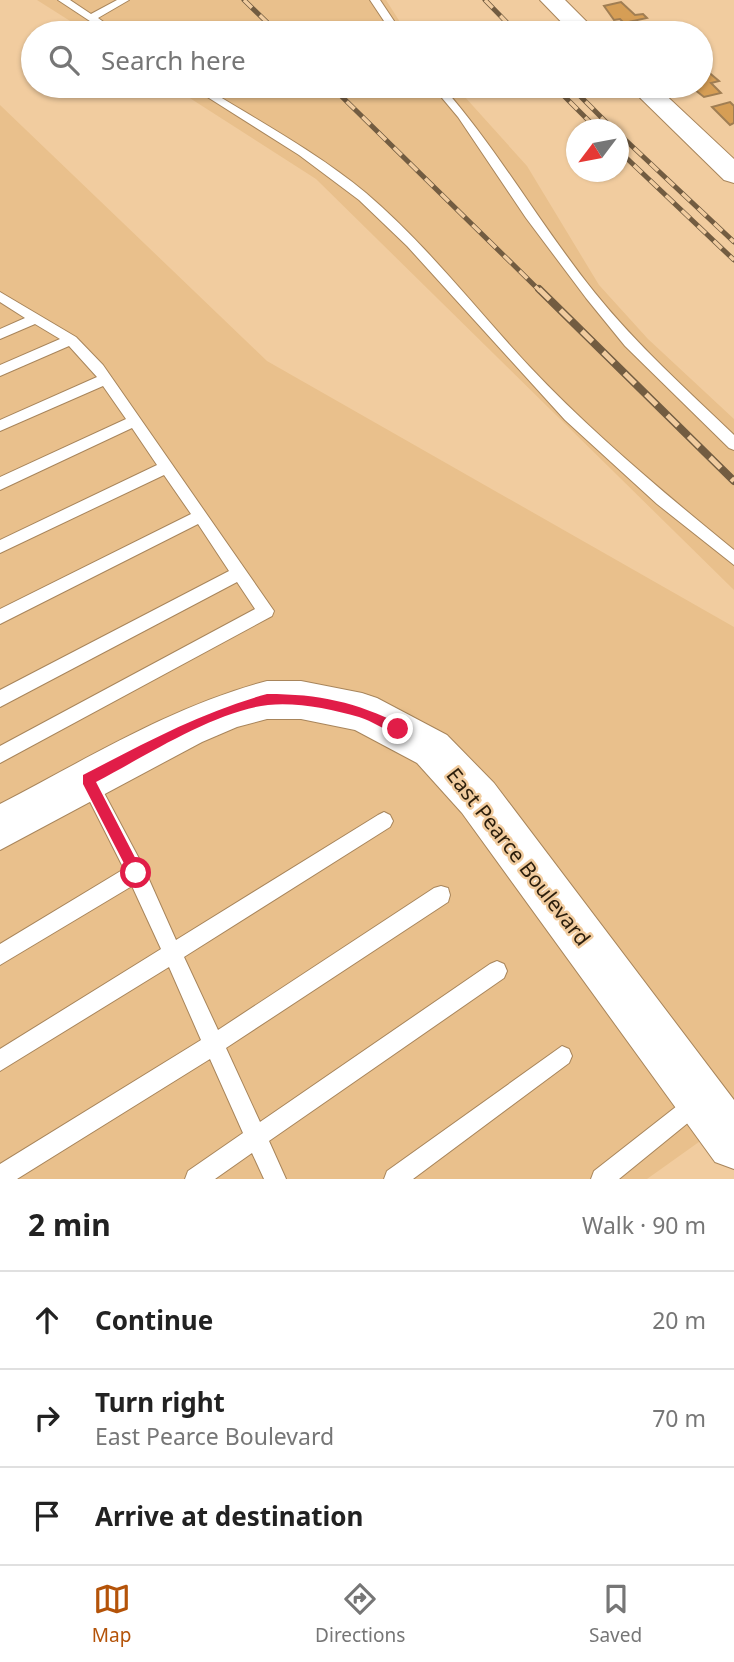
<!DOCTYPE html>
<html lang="en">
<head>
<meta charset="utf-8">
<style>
  body { margin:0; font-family:"Noto Sans",sans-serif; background:#f2f2f2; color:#222 }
  .compass { position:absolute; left:566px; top:119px; width:63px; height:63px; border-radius:50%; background:#fff; box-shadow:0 2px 5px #0004; rotate:238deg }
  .stop { position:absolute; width:21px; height:21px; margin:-16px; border:5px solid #e11d48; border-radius:50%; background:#fff }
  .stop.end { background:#e11d48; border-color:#fff; box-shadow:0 2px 7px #0008 }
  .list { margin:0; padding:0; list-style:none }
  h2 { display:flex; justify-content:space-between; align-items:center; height:91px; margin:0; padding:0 28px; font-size:30px }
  h2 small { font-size:23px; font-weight:400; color:#767676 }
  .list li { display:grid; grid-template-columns:46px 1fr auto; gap:21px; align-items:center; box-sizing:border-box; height:98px; padding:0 28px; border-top:2px solid #e0e0e0 }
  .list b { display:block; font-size:26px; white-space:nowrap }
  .list p { margin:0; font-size:23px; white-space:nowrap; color:#767676 }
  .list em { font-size:23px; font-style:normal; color:#767676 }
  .icon { flex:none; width:38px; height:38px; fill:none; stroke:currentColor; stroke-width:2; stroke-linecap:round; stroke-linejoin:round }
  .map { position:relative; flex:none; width:734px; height:1179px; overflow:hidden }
  .search { position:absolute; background:#fff; box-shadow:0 2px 5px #0004; left:21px; right:21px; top:21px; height:77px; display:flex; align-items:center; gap:18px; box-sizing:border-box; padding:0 24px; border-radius:38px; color:#767676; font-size:26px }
  .sheet { height:385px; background:#fff }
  nav { display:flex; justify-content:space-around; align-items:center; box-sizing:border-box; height:98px; border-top:2px solid #e0e0e0; background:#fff; font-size:19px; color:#767676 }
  nav a { display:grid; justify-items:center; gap:4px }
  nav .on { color:#b45309 }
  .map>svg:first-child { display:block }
  .built { fill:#e9c08c }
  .building { fill:#d69e55; stroke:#a07e53; stroke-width:2 }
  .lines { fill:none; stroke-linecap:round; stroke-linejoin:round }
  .service-casing { stroke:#a8855b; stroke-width:2 }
  .tertiary-casing { stroke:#a8855b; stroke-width:2 }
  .service { fill:#fff; fill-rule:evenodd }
  .tertiary { fill:#fff; fill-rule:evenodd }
  .rail-far1-casing { stroke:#725c41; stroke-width:5 }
  .rail-casing { stroke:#725c41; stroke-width:8 }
  .rail-far1 { stroke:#f1cc9f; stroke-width:3.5; stroke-dasharray:11; stroke-linecap:butt }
  .rail { stroke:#f1cc9f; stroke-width:5; stroke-dasharray:15; stroke-linecap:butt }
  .route { fill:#e11d48 }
  .labels { text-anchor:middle; stroke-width:5; stroke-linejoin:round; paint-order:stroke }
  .street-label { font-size:21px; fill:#2b1e0c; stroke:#f1cc9f }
</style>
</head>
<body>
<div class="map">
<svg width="734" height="1179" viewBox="0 0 734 1179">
  <rect width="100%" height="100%" fill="#f1cc9f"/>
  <path class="built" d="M37,0H386L407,33H89Z
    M171,86H455L527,166L599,285L648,339L734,419V590L316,179Z
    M0,105L267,361L734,627V1117L647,1179H0Z"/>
  <path class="building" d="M621,2L635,15L643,14L647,18L624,23L620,19L614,20L604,6Z
    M706,70L719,81L711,83L721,93L704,97L690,86H701V72Z
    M730,102L734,106V123L730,125L712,107Z"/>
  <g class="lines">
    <g class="service-casing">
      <path id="service" d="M58,0H70L91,14L117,0H129L98,18L119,33H108Z
        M370,0H380L402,33H392Z
        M190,86H202C257,120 315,151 366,193C426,244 475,308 529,366C592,433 663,492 734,550V565L657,504L565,420L407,246L359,200L299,155Z
        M432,86H442C499,151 541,226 595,293C637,345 686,389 734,435V450L729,448L625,346L586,298L526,218L458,117Z
        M0,292L76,337L103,365L274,611L272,616L0,763V746L255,609L237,582L0,707V690L229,571L198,524L0,624V609L191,514L164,475L0,553V540L157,465L132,428L0,490V477L126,419L103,386L0,431V420L97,377L69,346L0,376V365L60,339L35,324L0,339V329L25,318L0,302Z
        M88,771L94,774L143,866L176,940L378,815L384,812L390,815L393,821L390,827L184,957L218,1030L434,888L441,886L448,888L450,895L448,902L226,1048L260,1122L490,964L497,961L504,964L507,971L504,978L269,1141L286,1179H264L252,1153L215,1179H185L188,1171L243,1133L210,1059L17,1179H0V1164L201,1040L169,967L0,1071V1049L161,949L132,886L0,965V944L124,869L79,780L82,774Z
        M562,1046L569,1049L572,1056L569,1063L413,1179H384L387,1171Z
        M698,1091L705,1095L709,1102L705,1109L619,1179H591L594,1171L691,1095Z"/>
    </g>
    <g class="tertiary-casing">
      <path id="tertiary" d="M540,0H565L598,33H572Z
        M628,86H656L734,159V183L724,180Z
        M267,681H301L362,693L377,698L447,735L494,783L734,1100V1169L715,1162L462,813L417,763L355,730L301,719H267L237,727L202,742L0,850V804C87,759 172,706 267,681Z"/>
    </g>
    <use href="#service" class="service"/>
    <use href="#tertiary" class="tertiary"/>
    <g class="rail-far1-casing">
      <path id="rail-far1" d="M244,0L278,33
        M485,0L517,33
        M331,86L540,291
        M554,86L598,130
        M570,86L614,130
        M618,133L734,242
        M618,150L734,260"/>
    </g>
    <g class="rail-casing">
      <path id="rail" d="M539,289L734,481"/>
    </g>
    <use href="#rail-far1" class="rail-far1"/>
    <use href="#rail" class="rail"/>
  </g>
  <path class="route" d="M267,694C320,694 355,702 402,725L404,729L398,735C385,730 372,721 359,717C331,709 297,702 268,705C214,711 144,757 96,782L143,873L136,879L131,877L83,784V775C143,744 201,712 267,694Z"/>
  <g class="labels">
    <g class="street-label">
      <text transform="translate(518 857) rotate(52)" y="7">East Pearce Boulevard</text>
    </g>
  </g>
</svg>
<svg class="compass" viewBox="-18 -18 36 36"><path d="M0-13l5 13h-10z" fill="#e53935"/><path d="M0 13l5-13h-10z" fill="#767676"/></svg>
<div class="stop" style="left:136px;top:873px"></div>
<div class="stop end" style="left:398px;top:729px"></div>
<div class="search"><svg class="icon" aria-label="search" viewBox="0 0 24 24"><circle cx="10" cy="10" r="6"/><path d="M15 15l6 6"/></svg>Search here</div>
</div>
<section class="sheet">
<h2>2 min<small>Walk · 90 m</small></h2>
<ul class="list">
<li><svg class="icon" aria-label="ahead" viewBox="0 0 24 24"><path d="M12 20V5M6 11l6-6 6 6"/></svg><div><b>Continue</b></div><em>20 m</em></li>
<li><svg class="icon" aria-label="right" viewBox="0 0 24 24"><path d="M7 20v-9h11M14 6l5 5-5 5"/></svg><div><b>Turn right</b><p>East Pearce Boulevard</p></div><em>70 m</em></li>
<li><svg class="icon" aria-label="arrive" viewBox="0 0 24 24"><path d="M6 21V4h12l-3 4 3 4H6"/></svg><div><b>Arrive at destination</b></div></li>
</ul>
</section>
<nav>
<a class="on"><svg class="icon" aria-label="map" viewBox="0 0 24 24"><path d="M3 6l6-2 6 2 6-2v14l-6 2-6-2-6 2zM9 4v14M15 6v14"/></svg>Map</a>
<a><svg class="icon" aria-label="directions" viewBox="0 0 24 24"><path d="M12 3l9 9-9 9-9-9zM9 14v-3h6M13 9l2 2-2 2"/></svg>Directions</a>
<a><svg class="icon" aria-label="saved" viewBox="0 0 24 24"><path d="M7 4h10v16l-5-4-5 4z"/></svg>Saved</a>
</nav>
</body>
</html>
